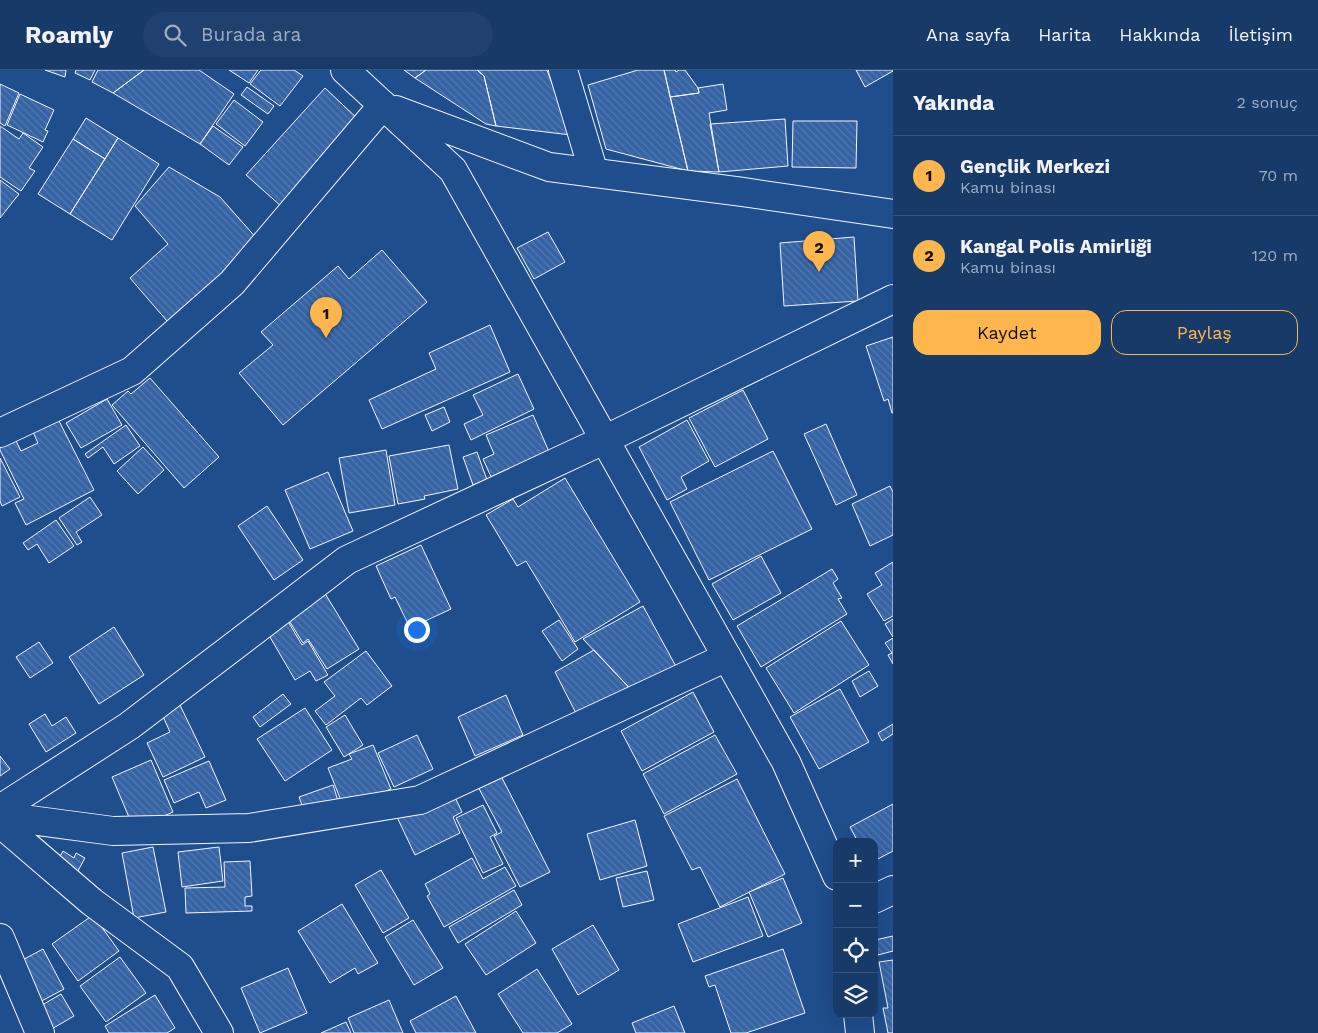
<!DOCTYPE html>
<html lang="tr">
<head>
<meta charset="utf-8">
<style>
  body { margin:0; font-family:"Work Sans",sans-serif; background:#20416f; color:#f1f3f6 }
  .controls { position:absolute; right:15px; bottom:15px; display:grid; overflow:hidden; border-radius:10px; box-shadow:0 5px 20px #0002 }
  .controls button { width:45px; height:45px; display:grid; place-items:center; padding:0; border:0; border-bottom:1px solid #36547d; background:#173a69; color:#f1f3f6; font:25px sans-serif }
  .you { position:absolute; left:416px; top:559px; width:18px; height:18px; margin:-12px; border:4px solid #fff; border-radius:50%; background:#1a73e8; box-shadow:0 0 0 8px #1a73e833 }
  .badge { display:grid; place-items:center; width:32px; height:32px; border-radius:50%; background:#ffb74d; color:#111; font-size:16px; font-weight:700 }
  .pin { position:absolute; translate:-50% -41px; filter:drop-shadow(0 1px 2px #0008) }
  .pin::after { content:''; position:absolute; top:26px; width:18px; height:15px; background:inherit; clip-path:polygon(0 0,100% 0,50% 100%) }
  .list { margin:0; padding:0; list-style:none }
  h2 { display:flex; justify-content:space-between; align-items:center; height:65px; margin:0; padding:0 20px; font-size:21px }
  h2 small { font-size:16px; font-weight:400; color:#9eadc0 }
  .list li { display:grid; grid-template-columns:32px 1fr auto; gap:15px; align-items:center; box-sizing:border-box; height:80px; padding:0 20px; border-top:1px solid #36547d }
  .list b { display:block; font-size:19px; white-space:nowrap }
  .list p { margin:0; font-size:16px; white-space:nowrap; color:#9eadc0 }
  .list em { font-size:16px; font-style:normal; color:#9eadc0 }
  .actions { display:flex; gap:10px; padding:15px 20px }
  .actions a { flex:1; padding:11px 0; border:1px solid #ffb74d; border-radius:15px; text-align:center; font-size:18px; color:#ffb74d }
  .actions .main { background:#ffb74d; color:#111 }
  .icon { flex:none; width:28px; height:28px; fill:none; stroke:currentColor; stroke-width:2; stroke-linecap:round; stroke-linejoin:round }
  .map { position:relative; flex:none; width:893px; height:963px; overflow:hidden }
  header { display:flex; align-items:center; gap:30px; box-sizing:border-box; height:70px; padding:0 25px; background:#173a69; border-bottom:1px solid #36547d }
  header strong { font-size:24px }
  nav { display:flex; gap:28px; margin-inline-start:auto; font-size:18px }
  .search { width:350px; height:45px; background:#20416f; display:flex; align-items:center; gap:12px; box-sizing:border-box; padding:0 18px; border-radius:28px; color:#9eadc0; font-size:19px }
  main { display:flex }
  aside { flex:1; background:#173a69 }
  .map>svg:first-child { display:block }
  .building { fill:url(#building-back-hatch); stroke:#f2f6ff }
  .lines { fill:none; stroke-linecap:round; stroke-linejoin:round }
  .street-casing { stroke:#f2f6ff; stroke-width:30 }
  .secondary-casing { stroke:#f2f6ff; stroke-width:30 }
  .street { stroke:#1f4e8c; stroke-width:28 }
  .secondary { stroke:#1f4e8c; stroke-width:28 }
</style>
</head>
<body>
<header>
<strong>Roamly</strong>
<div class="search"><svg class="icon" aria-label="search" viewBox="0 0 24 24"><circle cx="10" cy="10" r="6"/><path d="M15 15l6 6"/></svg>Burada ara</div>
<nav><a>Ana sayfa</a><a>Harita</a><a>Hakkında</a><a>İletişim</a></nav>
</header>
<main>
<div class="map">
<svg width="893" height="963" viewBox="0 0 893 963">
  <defs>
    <pattern id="building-back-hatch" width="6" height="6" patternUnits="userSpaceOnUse" patternTransform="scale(1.25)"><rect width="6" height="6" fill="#3563a3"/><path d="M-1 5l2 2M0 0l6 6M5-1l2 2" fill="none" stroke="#537ab1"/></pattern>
  </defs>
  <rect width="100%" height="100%" fill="#1f4e8c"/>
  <path class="building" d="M45,0H66L65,7Z
    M76,0H95L90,10L75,3Z
    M98,0H144L113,23L92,12Z
    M144,0H199L234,24L200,74L113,23Z
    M229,0H258L249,13Z
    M261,0H294L303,6L280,36L250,14Z
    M404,0H426L415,8Z
    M426,0H477L484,6L496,56L486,54L415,8Z
    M477,0H547L571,65L496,56L484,6Z
    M638,0H664L688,101L606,79L588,15Z
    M664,0H675L676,2L679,0H685L698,18L699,23L670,27Z
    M856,0H893V1L865,17Z
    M0,14L19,23L5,56L0,53Z
    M723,14L727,40L709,43L719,102L688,101L670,27L699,23L698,18Z
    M247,17L274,36L268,44L241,25Z
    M325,18L360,51L282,137L246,105Z
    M20,24L54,40L45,60L48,61L43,72L7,55Z
    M234,30L263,52L245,76L216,54Z
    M86,48L118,68L105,89L73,69Z
    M785,49L788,96L719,102L710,54Z
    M793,51H857L856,98L792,97Z
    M0,56L19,69L23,63L43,77L29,98L35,101L21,121L0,107Z
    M213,56L243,77L229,95L200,74Z
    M118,68L159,94L112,170L70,144Z
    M73,69L105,89L70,144L38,124Z
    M169,97L220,127L259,171L167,251L130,208L168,174L135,136Z
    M0,110L19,124L0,148Z
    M548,162L565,192L534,209L517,178Z
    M854,167L858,231L784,236L780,173Z
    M382,180L427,232L283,355L239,303L273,275L261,262L338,196L349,209Z
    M490,255L510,302L382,359L369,330L436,299L429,283Z
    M893,267V343H892L888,329L884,331L866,276Z
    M518,304L534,339L471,370L464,354L483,345L473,325Z
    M150,308L219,387L184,418L112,335L128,321L131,324Z
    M743,320L768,369L715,397L689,348Z
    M107,329L122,355L81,378L66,353Z
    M444,337L450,352L432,361L425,345Z
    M533,345L550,384L492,409L483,389L494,384L486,365Z
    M58,349L94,420L26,455L15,433L24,429L0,380V377L15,369L21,381L38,373L33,362Z
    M687,350L709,391L681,407L687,419L667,430L639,377Z
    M826,354L857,425L836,435L804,364Z
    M126,355L140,376L114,394L103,377L88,388L85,384Z
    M449,375L458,419L424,426L425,429L398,434L389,386Z
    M143,377L164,400L138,424L117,401Z
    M386,380L395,435L349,443L339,388Z
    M773,381L812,459L709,510L670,432Z
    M477,382L487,410L473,415L463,387Z
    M0,388L20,427L2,436L0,431Z
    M328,402L353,461L310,479L285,420Z
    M565,408L640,532L575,572L526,491L517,496L486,445L513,429L518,437Z
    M890,416L893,422V465L870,476L852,434Z
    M90,427L102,445L76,462L82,472L77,475L59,448Z
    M267,436L303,490L274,510L238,456Z
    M56,450L74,476L49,493L37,474L28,480L23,473Z
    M421,475L451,539L410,558L395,527L391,529L376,496Z
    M761,486L781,523L733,550L712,514Z
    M893,492V546L884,551L867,524L882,515L875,503Z
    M832,499L838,509L833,513L842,528L838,529L847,544L761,597L737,556Z
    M321,517L359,579L327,599L308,569L303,573L283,541Z
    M643,536L679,602L637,626L583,569Z
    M283,543L302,575L308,571L328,605L316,611L310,601L295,610L263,555Z
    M893,549V567L885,554Z
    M559,550L578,579L562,591L542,561Z
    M841,551L869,595L794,643L766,598Z
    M114,557L144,605L99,634L69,587Z
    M893,568V594L888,585L892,583L885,573Z
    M39,572L53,593L30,608L16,587Z
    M594,580L637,626L581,653L555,602Z
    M366,581L392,616L367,635L361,628L326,655L315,641L335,626L324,612Z
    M869,601L878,616L860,627L852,611Z
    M840,619L869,672L819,699L790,647Z
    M693,622L714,662L642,701L621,661Z
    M283,624L291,634L260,657L253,647Z
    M506,625L523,665L475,686L458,647Z
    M179,633L205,687L163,707L147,673L170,662L161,642Z
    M305,638L332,680L285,711L257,669Z
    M45,644L52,656L66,647L76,663L46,682L29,654Z
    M345,645L363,675L344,687L326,657Z
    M893,654V664L882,671L878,663Z
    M417,665L433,699L394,717L378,683Z
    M715,665L737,704L664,744L643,704Z
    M373,675L391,719L344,738L328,698L352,689L349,684Z
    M0,686L10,699L0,706Z
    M151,690L173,742L134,759L112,707Z
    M209,691L226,730L206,738L199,722L174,733L164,710Z
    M499,702L550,802L520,817L494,766L502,762L476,713Z
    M737,709L785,804L720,837L700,797L692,800L664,746Z
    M333,715L339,734L306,746L299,727Z
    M451,719L462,742L453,747L460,763L415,785L396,745Z
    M893,734V781L874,791V772H858L850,757Z
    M483,735L497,763L490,767L503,794L483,803L456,748Z
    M635,750L647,796L600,810L587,764Z
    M153,777L166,842L134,848L122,783Z
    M219,777L223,811L182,817L178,782Z
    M63,781L74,788L76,783L85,788L74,808L54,797Z
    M472,788L483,809L505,797L516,816L444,857L427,826L430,824L425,814Z
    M250,791L252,826L245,827V836H252V841L186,843L185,818L225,817L224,792Z
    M381,800L409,848L383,863L355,815Z
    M647,801L654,830L623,837L616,808Z
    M783,808L802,853L768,867L749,822Z
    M514,820L522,835L458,873L449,857Z
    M748,827L763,866L693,892L678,854Z
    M342,834L378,893L358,904L355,898L330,913L298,861Z
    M516,841L536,873L486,905L465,874Z
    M93,845L119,881L78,911L52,874Z
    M413,850L443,898L414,915L385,867Z
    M593,855L619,900L578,925L552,879Z
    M893,866V881L878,885L875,870Z
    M43,879L64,919L36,934L15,894Z
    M783,879L805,943L746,963H731L715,915L709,917L705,906Z
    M120,887L146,923L106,952L80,916Z
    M893,890V963H888L883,938H888L879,892Z
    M288,898L307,943L260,963L241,918Z
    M537,899L572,954L557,963H523L498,924Z
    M61,924L74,946L50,960L37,938Z
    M155,925L175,958L167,963H109L105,956Z
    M456,926L476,963H416L410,951Z
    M389,930L403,963H354L348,948Z
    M674,936L685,963H636L632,953Z
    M346,952L351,963H321Z"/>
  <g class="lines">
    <g class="street-casing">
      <path id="street" d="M563,0L594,103
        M0,363L132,301L232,213L383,35
        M0,739L129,656L347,490L604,370L893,229
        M0,746L113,761L249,758L420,730L727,587
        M0,753L92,832L180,897L219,963
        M874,829L893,820
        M0,868L40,963"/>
    </g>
    <g class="secondary-casing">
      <path id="secondary" d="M345,0L453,100L786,692L837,806
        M396,40L549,97L743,122L893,144
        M858,944L860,963"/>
    </g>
    <use href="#street" class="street"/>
    <use href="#secondary" class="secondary"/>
  </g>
</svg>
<div class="controls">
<button>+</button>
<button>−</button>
<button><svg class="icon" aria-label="locate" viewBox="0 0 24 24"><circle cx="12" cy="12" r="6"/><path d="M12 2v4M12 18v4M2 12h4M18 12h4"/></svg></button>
<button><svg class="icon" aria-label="layers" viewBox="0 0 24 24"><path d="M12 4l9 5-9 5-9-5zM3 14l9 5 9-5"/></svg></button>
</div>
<div class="you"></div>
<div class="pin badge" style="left:326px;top:268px">1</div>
<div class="pin badge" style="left:819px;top:202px">2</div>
</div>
<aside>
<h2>Yakında<small>2 sonuç</small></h2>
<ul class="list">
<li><span class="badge">1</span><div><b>Gençlik Merkezi</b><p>Kamu binası</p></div><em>70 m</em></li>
<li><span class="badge">2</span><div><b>Kangal Polis Amirliği</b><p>Kamu binası</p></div><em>120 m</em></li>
</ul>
<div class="actions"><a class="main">Kaydet</a><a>Paylaş</a></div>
</aside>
</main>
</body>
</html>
